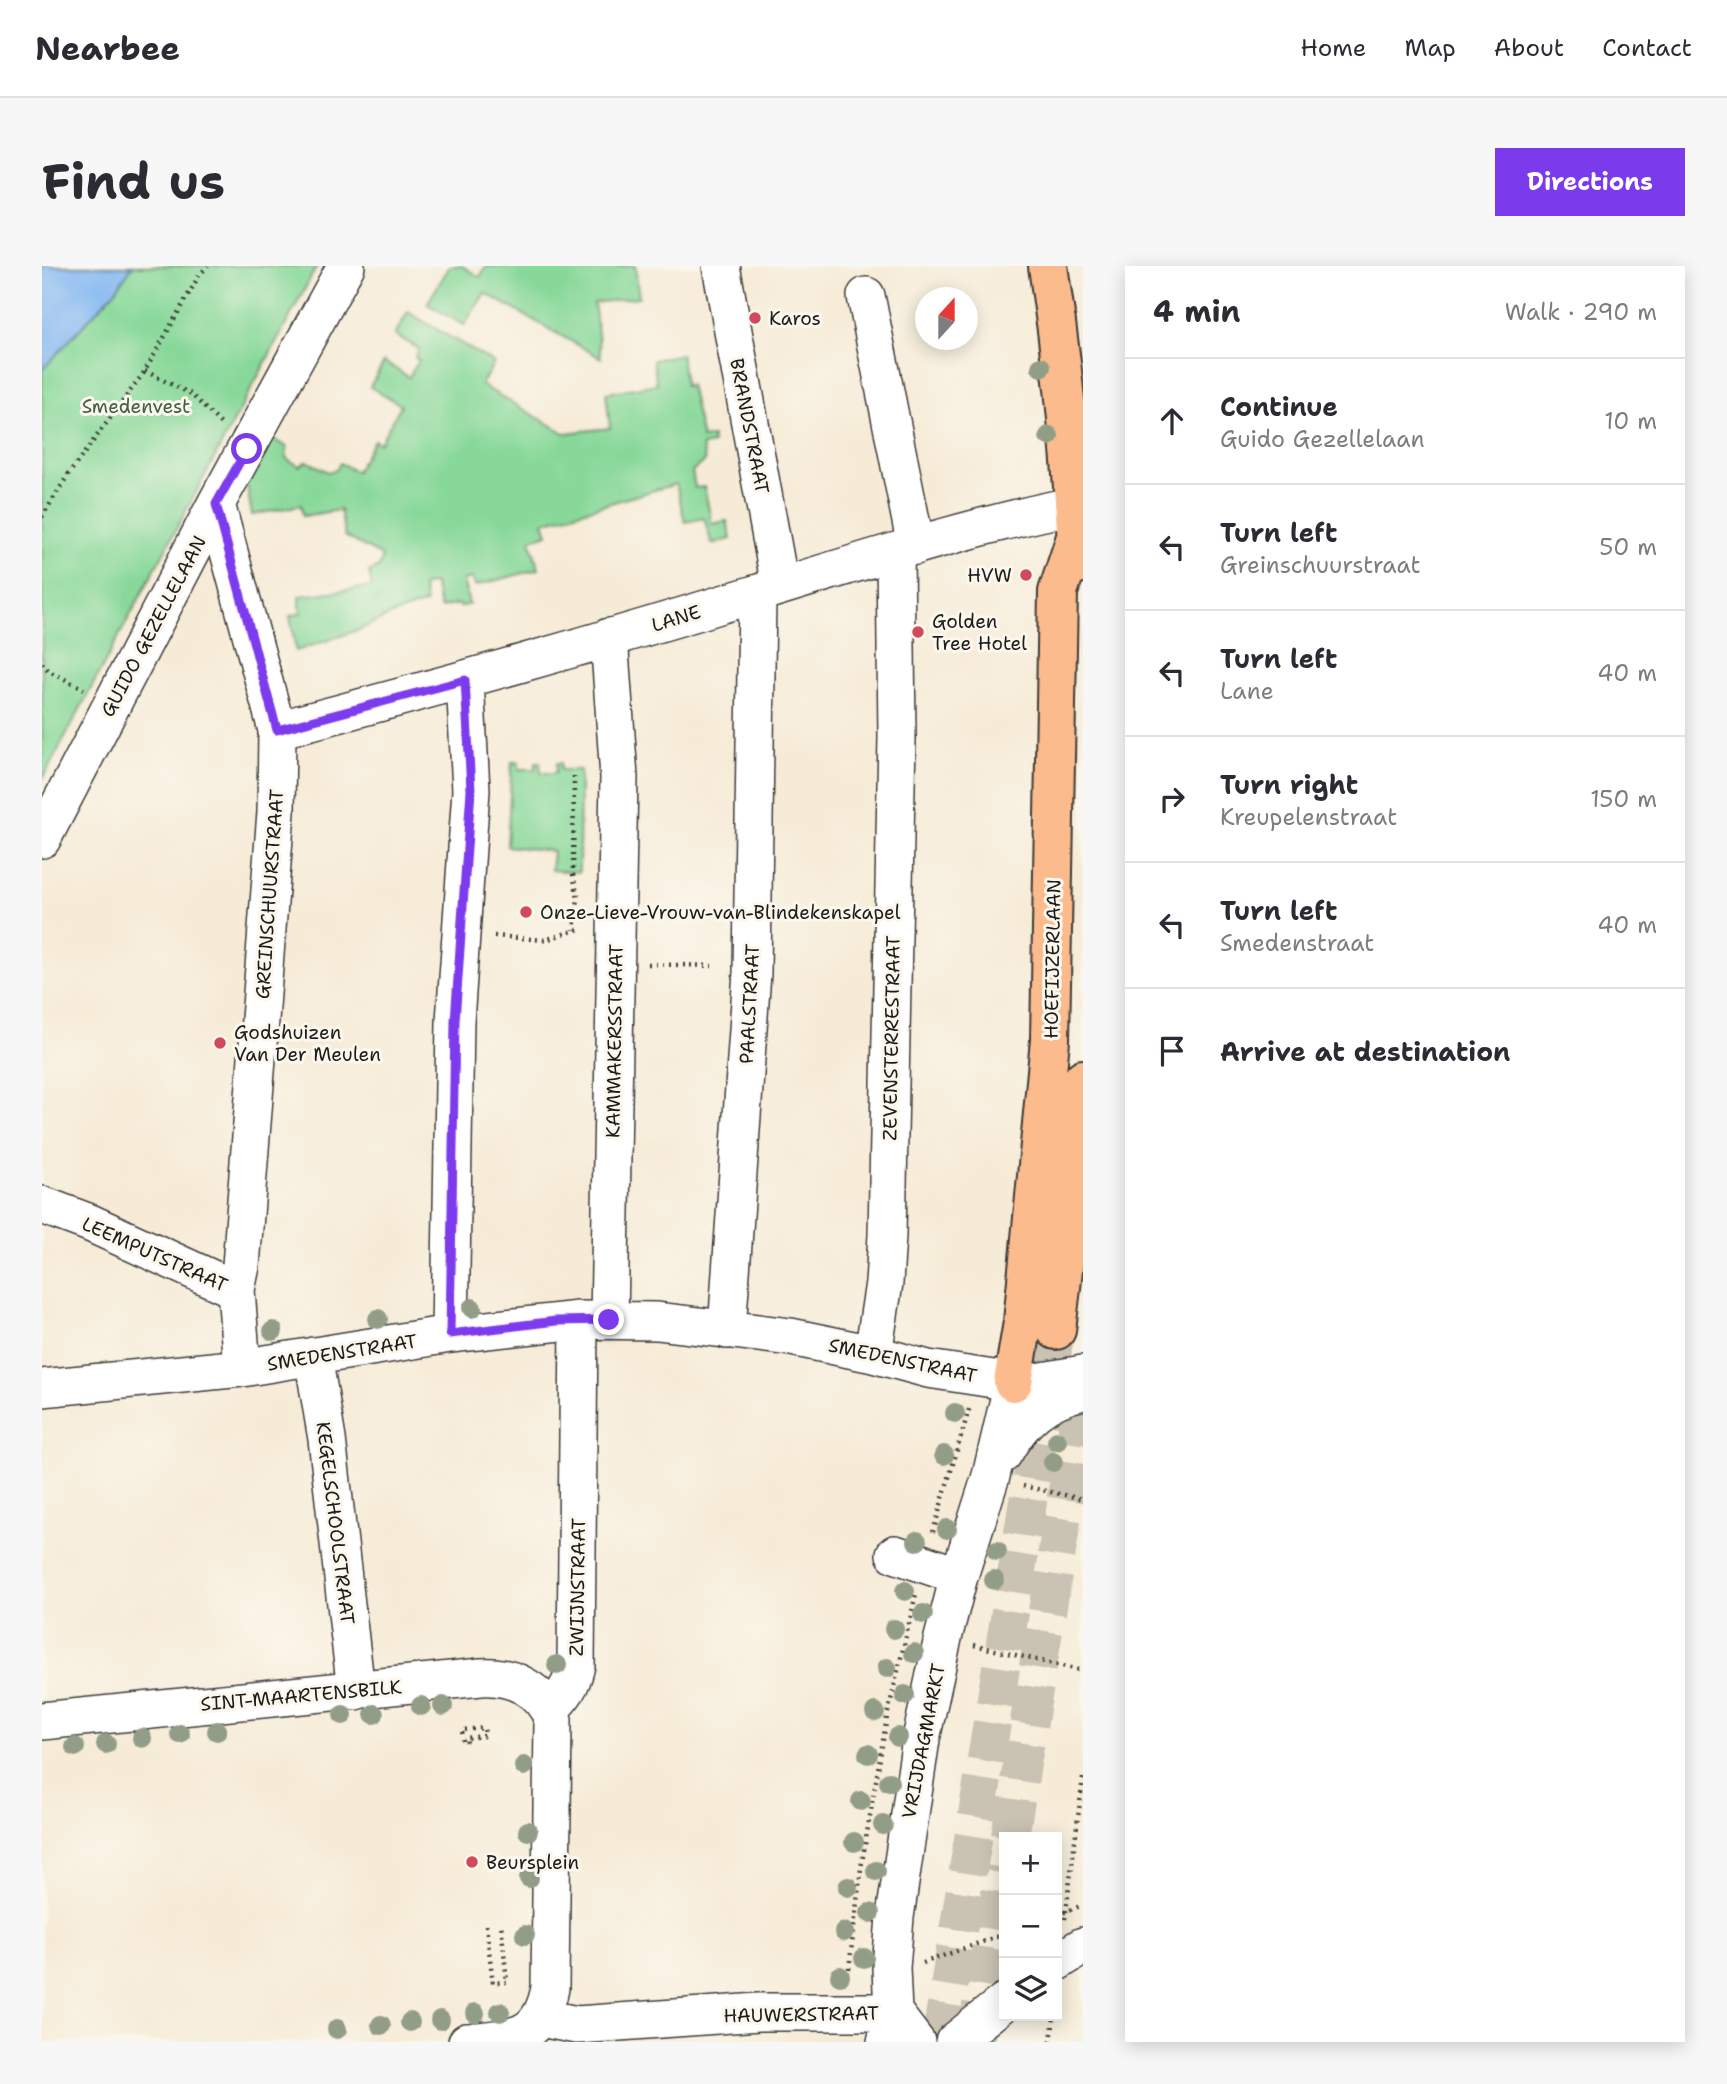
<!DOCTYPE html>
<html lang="en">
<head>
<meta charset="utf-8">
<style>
  body { margin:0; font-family:"Shantell Sans",sans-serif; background:#f7f7f7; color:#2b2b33 }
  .controls { position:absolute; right:21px; bottom:21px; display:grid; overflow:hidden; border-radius:0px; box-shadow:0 4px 18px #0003 }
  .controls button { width:63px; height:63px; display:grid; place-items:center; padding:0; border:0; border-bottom:2px solid #e1e1e2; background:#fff; color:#2b2b33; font:35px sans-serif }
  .compass { position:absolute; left:873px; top:21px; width:63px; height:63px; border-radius:50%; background:#fff; box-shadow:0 4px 18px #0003; rotate:21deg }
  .stop { position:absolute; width:21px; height:21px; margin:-16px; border:5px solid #7c3aed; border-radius:50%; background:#fff }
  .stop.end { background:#7c3aed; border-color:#fff; box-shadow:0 2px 7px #0008 }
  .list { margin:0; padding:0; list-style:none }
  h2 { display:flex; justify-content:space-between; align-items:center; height:91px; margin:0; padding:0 28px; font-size:30px }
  h2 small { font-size:23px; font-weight:400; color:#7c7c81 }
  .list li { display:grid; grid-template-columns:46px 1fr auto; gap:21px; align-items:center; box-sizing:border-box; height:126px; padding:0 28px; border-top:2px solid #e1e1e2 }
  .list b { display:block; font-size:26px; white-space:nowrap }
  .list p { margin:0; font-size:23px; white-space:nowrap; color:#7c7c81 }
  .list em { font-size:23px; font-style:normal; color:#7c7c81 }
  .icon { flex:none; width:38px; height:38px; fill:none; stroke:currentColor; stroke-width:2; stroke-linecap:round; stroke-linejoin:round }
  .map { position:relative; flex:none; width:1041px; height:1776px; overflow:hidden; border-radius:0px }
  header { display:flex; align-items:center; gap:42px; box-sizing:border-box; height:98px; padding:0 35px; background:#fff; border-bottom:2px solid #e1e1e2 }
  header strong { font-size:33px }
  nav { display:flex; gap:38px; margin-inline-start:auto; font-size:24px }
  .intro { display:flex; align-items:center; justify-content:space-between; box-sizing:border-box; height:168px; padding:0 42px }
  h1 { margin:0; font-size:49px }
  .button { padding:18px 32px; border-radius:0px; background:#7c3aed; color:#fff; font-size:24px; font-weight:700 }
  main { display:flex; gap:42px; padding:0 42px }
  aside { flex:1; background:#fff; border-radius:0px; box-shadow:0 4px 18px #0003 }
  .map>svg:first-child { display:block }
  .green { fill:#87d899; stroke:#527a5a; stroke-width:2 }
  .water { fill:#84b8f2; stroke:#506a87; stroke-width:2 }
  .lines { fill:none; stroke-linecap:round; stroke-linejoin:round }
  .major-tunnel { stroke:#cac2b2; stroke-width:38; stroke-dasharray:38 19; stroke-linecap:butt }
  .minor-casing { stroke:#3d3b38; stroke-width:40 }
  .major-casing { stroke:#3d3b38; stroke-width:42 }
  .path { stroke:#3d3b38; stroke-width:4.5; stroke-dasharray:2 5; stroke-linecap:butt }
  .minor { stroke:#fff; stroke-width:37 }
  .major { stroke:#fbbb8d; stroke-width:38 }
  .tree { fill:#929d88 }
  .route { stroke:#7c3aed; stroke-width:9 }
  .poi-dot { fill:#d1495b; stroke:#fbf7ec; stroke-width:2.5 }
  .labels { text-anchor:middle; stroke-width:6; stroke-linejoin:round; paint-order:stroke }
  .poi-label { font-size:19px; fill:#1c1c1c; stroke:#fbf7ec; text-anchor:start }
  .park-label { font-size:19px; fill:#415e48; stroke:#fbf7ec }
  .street-label { font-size:19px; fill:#1c1c1c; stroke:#fbf7ec }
</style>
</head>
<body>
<header>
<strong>Nearbee</strong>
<nav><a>Home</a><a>Map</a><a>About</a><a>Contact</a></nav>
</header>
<div class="intro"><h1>Find us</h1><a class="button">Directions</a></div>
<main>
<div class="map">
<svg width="1041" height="1776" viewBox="0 0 1041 1776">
  <rect width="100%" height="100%" fill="#fbf7ec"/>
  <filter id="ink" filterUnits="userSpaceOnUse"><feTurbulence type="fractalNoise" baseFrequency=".0143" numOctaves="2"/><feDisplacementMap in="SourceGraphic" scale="14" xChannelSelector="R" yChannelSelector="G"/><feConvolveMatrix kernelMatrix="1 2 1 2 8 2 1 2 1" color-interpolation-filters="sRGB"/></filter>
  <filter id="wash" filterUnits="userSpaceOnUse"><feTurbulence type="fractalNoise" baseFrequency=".00686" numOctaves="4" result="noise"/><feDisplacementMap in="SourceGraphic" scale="28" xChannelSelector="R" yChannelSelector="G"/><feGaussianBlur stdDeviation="1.57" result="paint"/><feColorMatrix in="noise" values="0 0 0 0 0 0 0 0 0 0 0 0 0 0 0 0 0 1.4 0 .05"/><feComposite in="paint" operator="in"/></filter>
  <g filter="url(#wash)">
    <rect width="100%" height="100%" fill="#f6ebd7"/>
    <path class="green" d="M90,0H275L0,514V104L74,24Z
      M408,0H420L438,11L444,0H593L597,31L552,37L559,92L443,27L422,59L385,38Z
      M366,46L452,97L439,119L523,167L568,162L564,127L615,118L611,94L639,88L643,120L648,119L660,173L670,171L671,178L660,180L663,195L650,205L653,222L662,221L670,258L685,255L689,273L670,278L662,252L643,256L634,218L502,256L506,268L489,273V277L497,303L433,320L430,312L421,314L427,338L418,341L417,338L398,342L392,317L380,320L384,337L347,350L319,363L254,385L248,350L259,347L257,330L330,321L327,306L338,300L340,290L303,270L298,244L261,250L259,239L210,249L204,215L229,172L245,181L244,192L257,200L265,195L286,206L294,204L298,197L314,206L332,174L338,177L359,139L328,121L342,96L367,111L377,94L373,92L377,83L353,69Z
      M470,496H477V503H493L494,496H498L499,507H514L515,497H519V504H538L537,606L509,604L511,585L465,580Z"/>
    <path class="water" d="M0,0H90L74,24L0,104Z"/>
  </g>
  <g filter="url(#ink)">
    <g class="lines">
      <path class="major-tunnel" d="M968,1571L1041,1127
        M898,1776L1014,1064
        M933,1776L962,1602"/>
      <g class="minor-casing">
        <path id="minor" d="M679,0L738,320
          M824,30L874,280
          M174,238L235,464L234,546L199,1000L194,1024
          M235,464C395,422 555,377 713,328C819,296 925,261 1034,239
          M0,573L174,238L304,0
          M0,939L48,957L194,1024L200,1102
          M567,1054L577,511L567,371
          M685,1064L710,707L715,328
          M408,1068L413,755L429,524L423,414
          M831,1088L842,1017L845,969L855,471L853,286
          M271,1090L285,1173L314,1425
          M0,1122L200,1102L408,1068L537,1054L615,1055L749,1071L831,1088L886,1103L971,1116L989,1117L1041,1108
          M961,1188C981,1153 1001,1134 1041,1125
          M853,1288L917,1310
          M507,1444C522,1430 530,1419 534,1399L537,1054
          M0,1455L439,1411C470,1409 500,1423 511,1454L508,1722C498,1775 470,1771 425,1776
          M1015,1696L1041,1680
          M851,1746L874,1776
          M499,1752L535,1759L717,1746H851
          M844,1776L851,1746L849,1702L853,1651L879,1473L901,1372L917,1310L949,1210L971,1116
          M912,1776L962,1736"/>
      </g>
      <g class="major-casing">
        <path id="major" d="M1006,0C1021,99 1031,198 1036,298
          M1014,1064L1038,859L1041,813
          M971,1116L981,1056L1008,774L1016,326L1034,271"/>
      </g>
      <path class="path" d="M103,105L149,128L181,160
        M0,251L26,209L103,105L158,8L166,0
        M0,397L7,405L42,423
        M532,510L531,608L536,632L532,664
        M452,670L503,674L537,663
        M606,698L670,700
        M981,1220L1041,1233
        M891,1266L928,1140
        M932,1379L1041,1405
        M421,1475L420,1464L442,1462L443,1470L424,1472L425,1477
        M1015,1649L1041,1639
        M1023,1653L1041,1512
        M444,1659L451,1717L465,1716L459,1657
        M881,1697L962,1668
        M807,1703L819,1602L845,1451L874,1328
        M1009,1776L1012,1750"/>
      <use href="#minor" class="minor"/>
      <use href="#major" class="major"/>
    </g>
    <g class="tree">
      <circle cx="999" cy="101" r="10"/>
      <circle cx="1007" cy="170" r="10"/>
      <circle cx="430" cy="1042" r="10"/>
      <circle cx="336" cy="1053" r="10"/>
      <circle cx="231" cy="1065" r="10"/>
      <circle cx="913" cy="1147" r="10"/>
      <circle cx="1015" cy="1175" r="10"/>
      <circle cx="902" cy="1189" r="10"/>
      <circle cx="1011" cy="1196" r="10"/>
      <circle cx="905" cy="1263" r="10"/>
      <circle cx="875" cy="1275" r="10"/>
      <circle cx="955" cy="1285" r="10"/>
      <circle cx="952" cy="1314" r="10"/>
      <circle cx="863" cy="1325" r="10"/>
      <circle cx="881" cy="1348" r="10"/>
      <circle cx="852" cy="1363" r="10"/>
      <circle cx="872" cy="1387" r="10"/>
      <circle cx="515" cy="1399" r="10"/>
      <circle cx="845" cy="1402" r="10"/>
      <circle cx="863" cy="1429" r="10"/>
      <circle cx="379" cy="1440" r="10"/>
      <circle cx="401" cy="1440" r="10"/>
      <circle cx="833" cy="1446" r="10"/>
      <circle cx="332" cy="1448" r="10"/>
      <circle cx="301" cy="1449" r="10"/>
      <circle cx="175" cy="1465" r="10"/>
      <circle cx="138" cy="1468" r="10"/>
      <circle cx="856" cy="1471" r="10"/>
      <circle cx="100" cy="1472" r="10"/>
      <circle cx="64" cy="1478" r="10"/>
      <circle cx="33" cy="1481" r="10"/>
      <circle cx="826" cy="1488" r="10"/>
      <circle cx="482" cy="1500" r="10"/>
      <circle cx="847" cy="1516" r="10"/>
      <circle cx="819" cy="1535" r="10"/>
      <circle cx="841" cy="1559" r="10"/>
      <circle cx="486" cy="1565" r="10"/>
      <circle cx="812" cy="1576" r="10"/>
      <circle cx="834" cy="1605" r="10"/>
      <circle cx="487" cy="1612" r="10"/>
      <circle cx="806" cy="1621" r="10"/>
      <circle cx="828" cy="1647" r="10"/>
      <circle cx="802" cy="1666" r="10"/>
      <circle cx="483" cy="1669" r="10"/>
      <circle cx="822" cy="1692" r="10"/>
      <circle cx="798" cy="1710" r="10"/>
      <circle cx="458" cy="1746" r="10"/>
      <circle cx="433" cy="1747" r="10"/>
      <circle cx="398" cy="1754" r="10"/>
      <circle cx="368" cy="1756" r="10"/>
      <circle cx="339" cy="1759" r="10"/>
      <circle cx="295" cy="1763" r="10"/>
    </g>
  </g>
  <g class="lines" filter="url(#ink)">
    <path class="route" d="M205,183L174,238L235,464L423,414L429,524L413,755L408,1068L514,1055L567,1054"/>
  </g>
  <g class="poi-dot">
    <circle cx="713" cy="52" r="7"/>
    <circle cx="984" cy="309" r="7"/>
    <circle cx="876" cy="366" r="7"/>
    <circle cx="484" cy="646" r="7"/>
    <circle cx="178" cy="777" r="7"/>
    <circle cx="430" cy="1596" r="7"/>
  </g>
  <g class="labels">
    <g class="poi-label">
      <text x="727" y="59">Karos</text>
      <text x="970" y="316" text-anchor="end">HVW</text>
      <text x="890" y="362">Golden<tspan x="890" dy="22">Tree Hotel</tspan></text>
      <text x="498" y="653">Onze-Lieve-Vrouw-van-Blindekenskapel</text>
      <text x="192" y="773">Godshuizen<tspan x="192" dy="22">Van Der Meulen</tspan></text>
      <text x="444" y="1603">Beursplein</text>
    </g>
    <g class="park-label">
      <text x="94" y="147">Smedenvest</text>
    </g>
    <g class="street-label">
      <text transform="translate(708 160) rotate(79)" y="7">BRANDSTRAAT</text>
      <text transform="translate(634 352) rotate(-17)" y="7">LANE</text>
      <text transform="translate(111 360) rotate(-62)" y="7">GUIDO GEZELLELAAN</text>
      <text transform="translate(227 628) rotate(-86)" y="7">GREINSCHUURSTRAAT</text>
      <text transform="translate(1010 693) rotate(-89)" y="7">HOEFIJZERLAAN</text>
      <text transform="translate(707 738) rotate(-87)" y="7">PAALSTRAAT</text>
      <text transform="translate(849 772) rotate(-89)" y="7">ZEVENSTERRESTRAAT</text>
      <text transform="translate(572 775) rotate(-89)" y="7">KAMMAKERSSTRAAT</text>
      <text transform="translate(113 988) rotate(24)" y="7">LEEMPUTSTRAAT</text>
      <text transform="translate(300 1086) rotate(-9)" y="7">SMEDENSTRAAT</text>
      <text transform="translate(861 1094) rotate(12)" y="7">SMEDENSTRAAT</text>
      <text transform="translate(294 1257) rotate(83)" y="7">KEGELSCHOOLSTRAAT</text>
      <text transform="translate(535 1321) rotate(-89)" y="7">ZWIJNSTRAAT</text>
      <text transform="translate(259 1429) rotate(-5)" y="7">SINT-MAARTENSBILK</text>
      <text transform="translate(881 1475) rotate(-79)" y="7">VRIJDAGMARKT</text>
      <text transform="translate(759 1748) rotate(-1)" y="7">HAUWERSTRAAT</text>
    </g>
  </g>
</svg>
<div class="controls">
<button>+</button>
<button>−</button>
<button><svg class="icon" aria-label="layers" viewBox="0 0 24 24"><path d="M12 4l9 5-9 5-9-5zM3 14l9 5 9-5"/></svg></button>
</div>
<svg class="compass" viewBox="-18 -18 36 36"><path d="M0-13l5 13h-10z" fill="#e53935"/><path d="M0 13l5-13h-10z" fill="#7c7c81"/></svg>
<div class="stop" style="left:205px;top:183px"></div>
<div class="stop end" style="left:567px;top:1054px"></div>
</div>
<aside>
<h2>4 min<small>Walk · 290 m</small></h2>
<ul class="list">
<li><svg class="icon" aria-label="ahead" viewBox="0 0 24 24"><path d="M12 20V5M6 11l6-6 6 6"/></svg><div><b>Continue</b><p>Guido Gezellelaan</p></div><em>10 m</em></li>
<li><svg class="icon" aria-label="left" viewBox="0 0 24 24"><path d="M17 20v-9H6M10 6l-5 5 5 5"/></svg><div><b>Turn left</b><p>Greinschuurstraat</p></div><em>50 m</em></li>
<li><svg class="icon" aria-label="left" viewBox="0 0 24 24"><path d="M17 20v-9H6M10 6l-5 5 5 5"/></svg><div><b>Turn left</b><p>Lane</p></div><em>40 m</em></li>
<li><svg class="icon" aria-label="right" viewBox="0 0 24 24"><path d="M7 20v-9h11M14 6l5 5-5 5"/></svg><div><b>Turn right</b><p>Kreupelenstraat</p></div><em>150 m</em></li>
<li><svg class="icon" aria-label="left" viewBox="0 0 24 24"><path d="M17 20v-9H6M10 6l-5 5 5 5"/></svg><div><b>Turn left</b><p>Smedenstraat</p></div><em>40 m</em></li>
<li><svg class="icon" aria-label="arrive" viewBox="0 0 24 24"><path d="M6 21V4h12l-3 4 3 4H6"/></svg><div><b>Arrive at destination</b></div></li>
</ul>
</aside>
</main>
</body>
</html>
